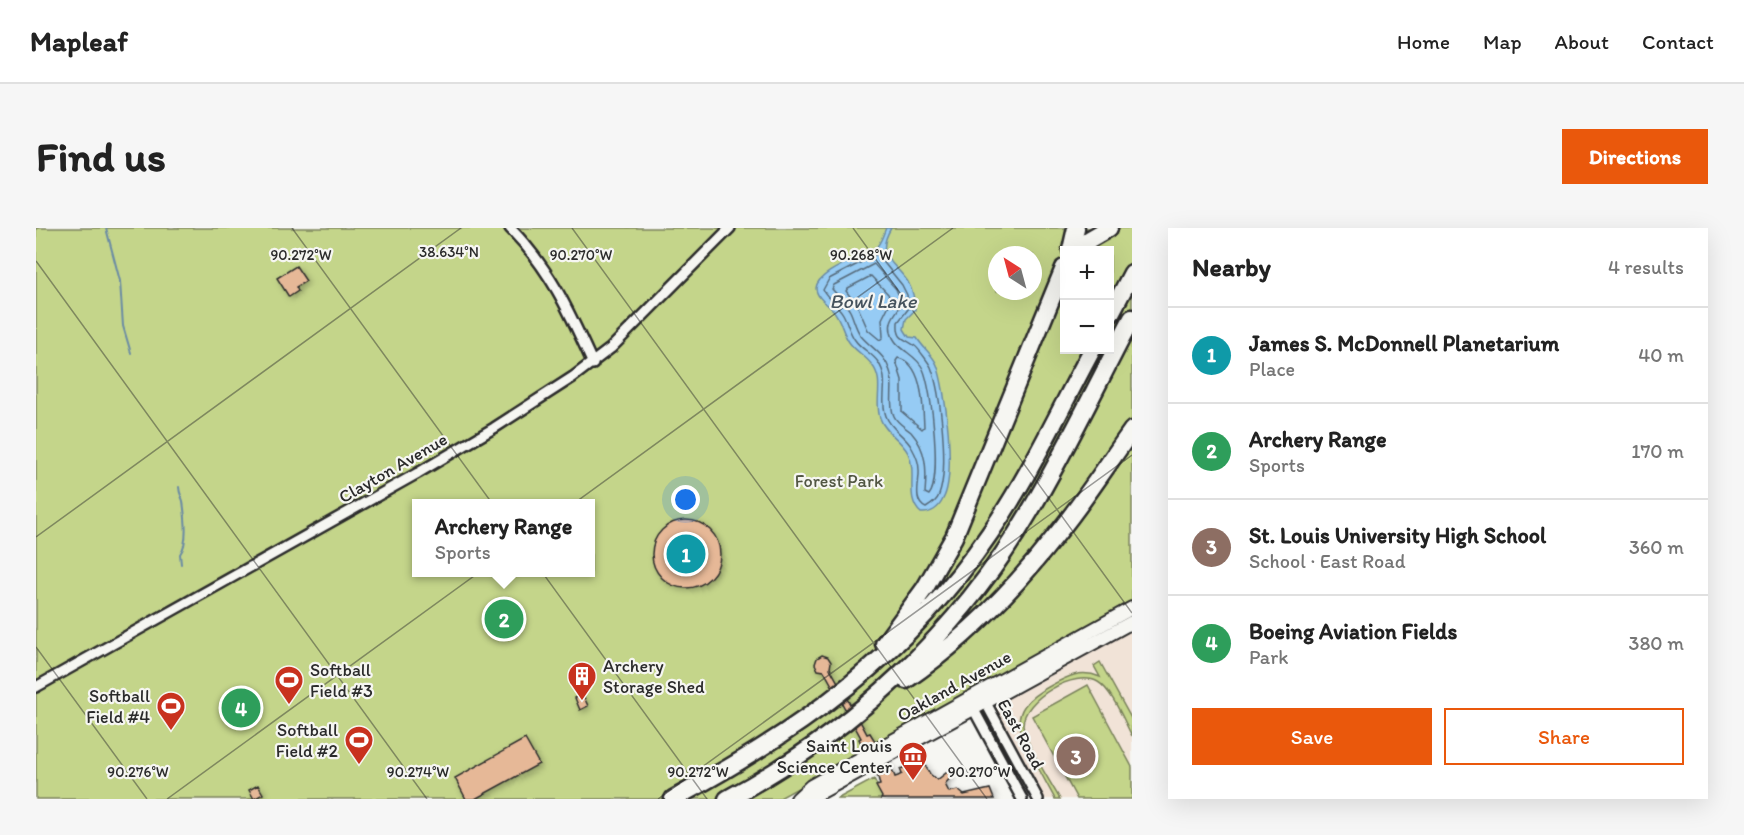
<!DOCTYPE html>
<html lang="en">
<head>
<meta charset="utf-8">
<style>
  body { margin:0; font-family:Itim,sans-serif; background:#f6f6f6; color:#222 }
  .controls { position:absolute; right:18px; top:18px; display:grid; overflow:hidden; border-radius:0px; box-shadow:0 6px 24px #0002 }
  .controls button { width:54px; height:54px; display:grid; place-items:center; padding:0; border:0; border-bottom:2px solid #e0e0e0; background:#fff; color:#222; font:30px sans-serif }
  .compass { position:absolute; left:952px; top:18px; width:54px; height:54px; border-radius:50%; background:#fff; box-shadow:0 6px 24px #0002; rotate:324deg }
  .you { position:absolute; left:650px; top:272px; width:21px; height:21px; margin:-15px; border:4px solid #fff; border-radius:50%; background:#1a73e8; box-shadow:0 0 0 9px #1a73e833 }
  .badge { display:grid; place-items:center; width:39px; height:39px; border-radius:50%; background:#ea580c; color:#fff; font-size:20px; font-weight:700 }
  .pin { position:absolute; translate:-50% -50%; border:3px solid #fff; box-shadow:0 2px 6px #0006 }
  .popup { position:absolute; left:376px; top:271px; width:183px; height:78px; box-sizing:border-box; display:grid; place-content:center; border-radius:0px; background:#fff; filter:drop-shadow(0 2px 4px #0005); font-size:20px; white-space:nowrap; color:#767676 }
  .popup b { font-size:22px; color:#222 }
  .popup::after { content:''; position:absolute; left:50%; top:100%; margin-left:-12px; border:12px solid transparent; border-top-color:#fff }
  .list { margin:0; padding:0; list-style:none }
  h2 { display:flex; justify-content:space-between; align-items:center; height:78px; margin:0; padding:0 24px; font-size:26px }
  h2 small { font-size:20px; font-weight:400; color:#767676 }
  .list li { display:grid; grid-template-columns:39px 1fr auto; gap:18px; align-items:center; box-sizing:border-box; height:96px; padding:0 24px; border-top:2px solid #e0e0e0 }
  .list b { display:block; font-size:22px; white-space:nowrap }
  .list p { margin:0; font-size:20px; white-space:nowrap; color:#767676 }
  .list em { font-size:20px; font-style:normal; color:#767676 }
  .actions { display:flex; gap:12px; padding:18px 24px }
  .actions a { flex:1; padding:14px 0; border:2px solid #ea580c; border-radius:0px; text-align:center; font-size:21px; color:#ea580c }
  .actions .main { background:#ea580c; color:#fff }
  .map { position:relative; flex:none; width:1096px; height:571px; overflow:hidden; border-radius:0px }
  header { display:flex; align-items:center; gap:36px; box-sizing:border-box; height:84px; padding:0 30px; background:#fff; border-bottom:2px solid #e0e0e0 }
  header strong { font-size:28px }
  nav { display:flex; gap:33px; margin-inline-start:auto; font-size:21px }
  .intro { display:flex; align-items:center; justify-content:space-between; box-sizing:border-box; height:144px; padding:0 36px }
  h1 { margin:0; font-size:42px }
  .button { padding:15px 27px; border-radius:0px; background:#ea580c; color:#fff; font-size:21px; font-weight:700 }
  main { display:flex; gap:36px; padding:0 36px }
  aside { flex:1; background:#fff; border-radius:0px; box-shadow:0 6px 24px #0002 }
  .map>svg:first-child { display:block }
  .built { fill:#f1e3d7 }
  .green { fill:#c4d58a; stroke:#78805a; stroke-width:1.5; fill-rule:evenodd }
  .water { fill:#96cbf4; stroke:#6b8ba4; stroke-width:1.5 }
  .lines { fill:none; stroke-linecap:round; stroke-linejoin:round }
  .shore { stroke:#566b7b; stroke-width:1.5 }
  .stream { stroke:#6b8ba4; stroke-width:2 }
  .building { fill:#e6b897; stroke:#2b2b2b; stroke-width:1.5; filter:url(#shadow) }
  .minor-casing { stroke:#2b2b2b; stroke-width:14 }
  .tertiary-casing { stroke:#2b2b2b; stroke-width:16 }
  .motorway-casing { stroke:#2b2b2b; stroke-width:21 }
  .minor { stroke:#f6f6f2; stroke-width:9 }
  .tertiary { stroke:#f6f6f2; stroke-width:12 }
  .motorway { stroke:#f6f6f2; stroke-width:16 }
  .ticks { fill:none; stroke:#2b2b2b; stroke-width:1.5; stroke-opacity:0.45 }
  .labels { text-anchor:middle; stroke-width:4.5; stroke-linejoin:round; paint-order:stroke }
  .street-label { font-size:18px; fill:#2b2b2b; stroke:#f6f6f2 }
  .park-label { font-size:18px; fill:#515643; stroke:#f6f6f2 }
  .poi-label { font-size:18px; fill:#2b2b2b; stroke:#f6f6f2; text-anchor:end }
  .water-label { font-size:20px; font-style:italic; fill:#46535d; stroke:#f6f6f2 }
  .ticks-label { font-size:15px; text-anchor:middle; fill:#2b2b2b; stroke:#f6f6f2; stroke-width:4.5; stroke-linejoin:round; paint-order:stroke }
</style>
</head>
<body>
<header>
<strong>Mapleaf</strong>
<nav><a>Home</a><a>Map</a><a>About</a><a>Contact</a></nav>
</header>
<div class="intro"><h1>Find us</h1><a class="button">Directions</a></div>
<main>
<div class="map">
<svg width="1096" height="571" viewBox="0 0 1096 571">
  <defs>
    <filter id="shadow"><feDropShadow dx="2.5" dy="2.5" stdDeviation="3" flood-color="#0004"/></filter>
  </defs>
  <rect width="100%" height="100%" fill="#f6f6f2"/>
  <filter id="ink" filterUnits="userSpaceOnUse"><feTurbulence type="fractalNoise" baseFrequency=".0167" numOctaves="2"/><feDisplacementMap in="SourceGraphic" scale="12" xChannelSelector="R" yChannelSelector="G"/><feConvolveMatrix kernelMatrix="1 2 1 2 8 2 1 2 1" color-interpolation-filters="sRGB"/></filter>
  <g filter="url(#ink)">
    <path class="built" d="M1096,402V571H1006L961,486L960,480L965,474Z"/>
    <path class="green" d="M0,0H1096V376L742,571H0ZM1028,22H1074V122H1028ZM961,27H997V63H961ZM381,276H555V344H381Z
      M1064,434L1096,492V508C1088,493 1076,462 1062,454C1039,441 987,471 987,497C988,513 1015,555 1024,571H1019L986,510C976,483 993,469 1014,458C1032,448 1045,441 1064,449L1058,438Z
      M1052,457L1096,539V571H1041L996,488Z
      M838,551L848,571H801Z"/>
    <path class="water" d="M850,0H855C838,29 858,33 872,54C877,63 879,72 879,82L870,91L868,101L873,109L881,110C887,120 897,127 901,137C910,161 920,249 907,271C903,280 895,286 885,285C868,270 882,245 872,225C865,211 849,205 844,190C838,172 849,153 836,137C830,128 819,123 813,114C806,104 805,91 797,82C791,76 780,69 780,60C781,43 827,29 839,20C845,16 847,6 850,0Z"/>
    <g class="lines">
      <path class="shore" d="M841,26L866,57L871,67L873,80L862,94C861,112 867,109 879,118C882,120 893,135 895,139C905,165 913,241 903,267C901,273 895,277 890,280C876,274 884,254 883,242C883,234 880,227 876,220C869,207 855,202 850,188C843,170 855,153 842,134C836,125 825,121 819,112C813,104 812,95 807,86C802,77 792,71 787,62L793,51Z
        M838,36L860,61L866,75C861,85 852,91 855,104C859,122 880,125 887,141C896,160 906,253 893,267L889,265C891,242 891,222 875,204C869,199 861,195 858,188C852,177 859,158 854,143C849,126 835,120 825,108C819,100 818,91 814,83C809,74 802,68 796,61L798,57Z
        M835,48L852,66L855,73L846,91L847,109L844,112L832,102L822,79L810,63L812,60Z
        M862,130C887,135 887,178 888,199L886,201L866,184V152L860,133Z"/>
      <path class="stream" d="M70,0L84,53L87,98L95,125
        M143,259C143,265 146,269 147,273C149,288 153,314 144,326L145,336"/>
    </g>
    <path class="building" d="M260,38L270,53L260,59L262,63L253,69L241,50Z
      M616 326a34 34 0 1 1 68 0a34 34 0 1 1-68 0Z
      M786,427L792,429L795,434L794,440L819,485L824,490V493L831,506L834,505L856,541L842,549L823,511L825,510L818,497L815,496L813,488L788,443L782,442L779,436L781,430Z
      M547,467L552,478L544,482L539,470Z
      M489,511L503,536L439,571H430L419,550Z
      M887,534L894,546L901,552L914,542L915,549L909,556L913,564L922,562L928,567L954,561L958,571H845L846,569L840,558L844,557L842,549L856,541L859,549L862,548L866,546L864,541Z
      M222,557L227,566L218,571L213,562Z"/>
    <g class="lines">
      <g class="minor-casing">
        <path id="minor" d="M474,0C515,42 533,83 557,136
          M0,459L382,245L458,200L537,149L575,120L694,0
          M945,470L950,475L1002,571
          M937,475L938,482L986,571"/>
      </g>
      <g class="tertiary-casing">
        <path id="tertiary" d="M761,571L775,558L1096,380
          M770,571L780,567L1096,394"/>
      </g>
      <g class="motorway-casing">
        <path id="motorway" d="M1035,22L1040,0
          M1042,22L1054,11L1073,0
          M1074,87L1096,45
          M848,416L889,360L918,309L1028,40
          M870,452C927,413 979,360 1021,306C1048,273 1071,237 1096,202
          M637,571C764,503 872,426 954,305C994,247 1023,183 1056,122
          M691,571C815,505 923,405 994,283C1031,221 1062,154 1096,90"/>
      </g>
      <use href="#minor" class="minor"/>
      <use href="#tertiary" class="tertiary"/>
      <use href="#motorway" class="motorway"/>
    </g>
  </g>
  <path class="ticks" d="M256,0L671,571M536,0L951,571M817,0L1096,385M0,33L391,571M0,309L425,0M0,419L111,571M131,571L917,0M622,571L1096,227"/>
  <defs>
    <g id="building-pin" transform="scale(1.5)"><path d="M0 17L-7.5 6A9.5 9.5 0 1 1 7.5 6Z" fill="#c8321e" stroke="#f6f6f2"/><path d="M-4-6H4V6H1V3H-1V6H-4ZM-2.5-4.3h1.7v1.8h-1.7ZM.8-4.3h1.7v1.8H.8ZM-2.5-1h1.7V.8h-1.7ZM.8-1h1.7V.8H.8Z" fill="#fff"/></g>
    <g id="stadium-pin" transform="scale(1.5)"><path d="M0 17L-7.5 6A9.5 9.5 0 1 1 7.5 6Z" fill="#c8321e" stroke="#f6f6f2"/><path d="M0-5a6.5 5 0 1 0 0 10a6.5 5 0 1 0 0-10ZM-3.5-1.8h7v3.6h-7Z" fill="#fff"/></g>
    <g id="museum-pin" transform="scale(1.5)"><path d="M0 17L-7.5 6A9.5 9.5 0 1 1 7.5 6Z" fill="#c8321e" stroke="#f6f6f2"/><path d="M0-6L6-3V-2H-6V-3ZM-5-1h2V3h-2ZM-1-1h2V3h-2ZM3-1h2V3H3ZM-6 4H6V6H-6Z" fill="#fff"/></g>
  </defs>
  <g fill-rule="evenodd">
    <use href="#building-pin" x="546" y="448"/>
    <use href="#stadium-pin" x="253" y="452"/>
    <use href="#stadium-pin" x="135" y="478"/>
    <use href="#stadium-pin" x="323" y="512"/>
    <use href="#museum-pin" x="877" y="528"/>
  </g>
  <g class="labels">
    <g class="street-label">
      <text transform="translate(357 240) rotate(-30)" y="6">Clayton Avenue</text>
      <text transform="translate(918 458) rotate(-29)" y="6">Oakland Avenue</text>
      <text transform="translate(985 506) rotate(61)" y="6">East Road</text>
    </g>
    <g class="park-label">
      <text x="803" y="259">Forest Park</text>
    </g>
    <g class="poi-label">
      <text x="567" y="444" text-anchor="start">Archery<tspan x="567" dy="21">Storage Shed</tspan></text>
      <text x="274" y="448" text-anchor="start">Softball<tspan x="274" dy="21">Field #3</tspan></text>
      <text x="114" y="474">Softball<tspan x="114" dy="21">Field #4</tspan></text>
      <text x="302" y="508">Softball<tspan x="302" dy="21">Field #2</tspan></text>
      <text x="856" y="524">Saint Louis<tspan x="856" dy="21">Science Center</tspan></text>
    </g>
    <g class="water-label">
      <text x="837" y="80">Bowl Lake</text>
    </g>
  </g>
  <g class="ticks-label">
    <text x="413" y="29">38.634°N</text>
    <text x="265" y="32">90.272°W</text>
    <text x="545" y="32">90.270°W</text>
    <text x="825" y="32">90.268°W</text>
    <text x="102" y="549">90.276°W</text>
    <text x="382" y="549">90.274°W</text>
    <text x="662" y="549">90.272°W</text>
    <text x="943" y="549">90.270°W</text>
  </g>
</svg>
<div class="controls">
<button>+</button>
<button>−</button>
</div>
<svg class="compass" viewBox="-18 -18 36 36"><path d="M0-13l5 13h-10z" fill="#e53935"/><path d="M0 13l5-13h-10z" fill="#767676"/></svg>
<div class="you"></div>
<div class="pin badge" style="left:650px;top:326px;background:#0f9aa8">1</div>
<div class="pin badge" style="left:468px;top:391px;background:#2e9e5b">2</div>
<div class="popup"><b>Archery Range</b>Sports</div>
<div class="pin badge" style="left:1040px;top:528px;background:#8d6e63">3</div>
<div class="pin badge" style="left:205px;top:480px;background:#2e9e5b">4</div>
</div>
<aside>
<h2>Nearby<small>4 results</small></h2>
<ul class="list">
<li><span class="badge" style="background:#0f9aa8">1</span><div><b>James S. McDonnell Planetarium</b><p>Place</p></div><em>40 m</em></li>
<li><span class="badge" style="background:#2e9e5b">2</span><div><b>Archery Range</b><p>Sports</p></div><em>170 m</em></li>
<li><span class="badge" style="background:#8d6e63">3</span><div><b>St. Louis University High School</b><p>School · East Road</p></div><em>360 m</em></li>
<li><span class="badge" style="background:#2e9e5b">4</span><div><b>Boeing Aviation Fields</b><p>Park</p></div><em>380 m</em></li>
</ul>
<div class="actions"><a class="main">Save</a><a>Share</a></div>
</aside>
</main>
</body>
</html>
